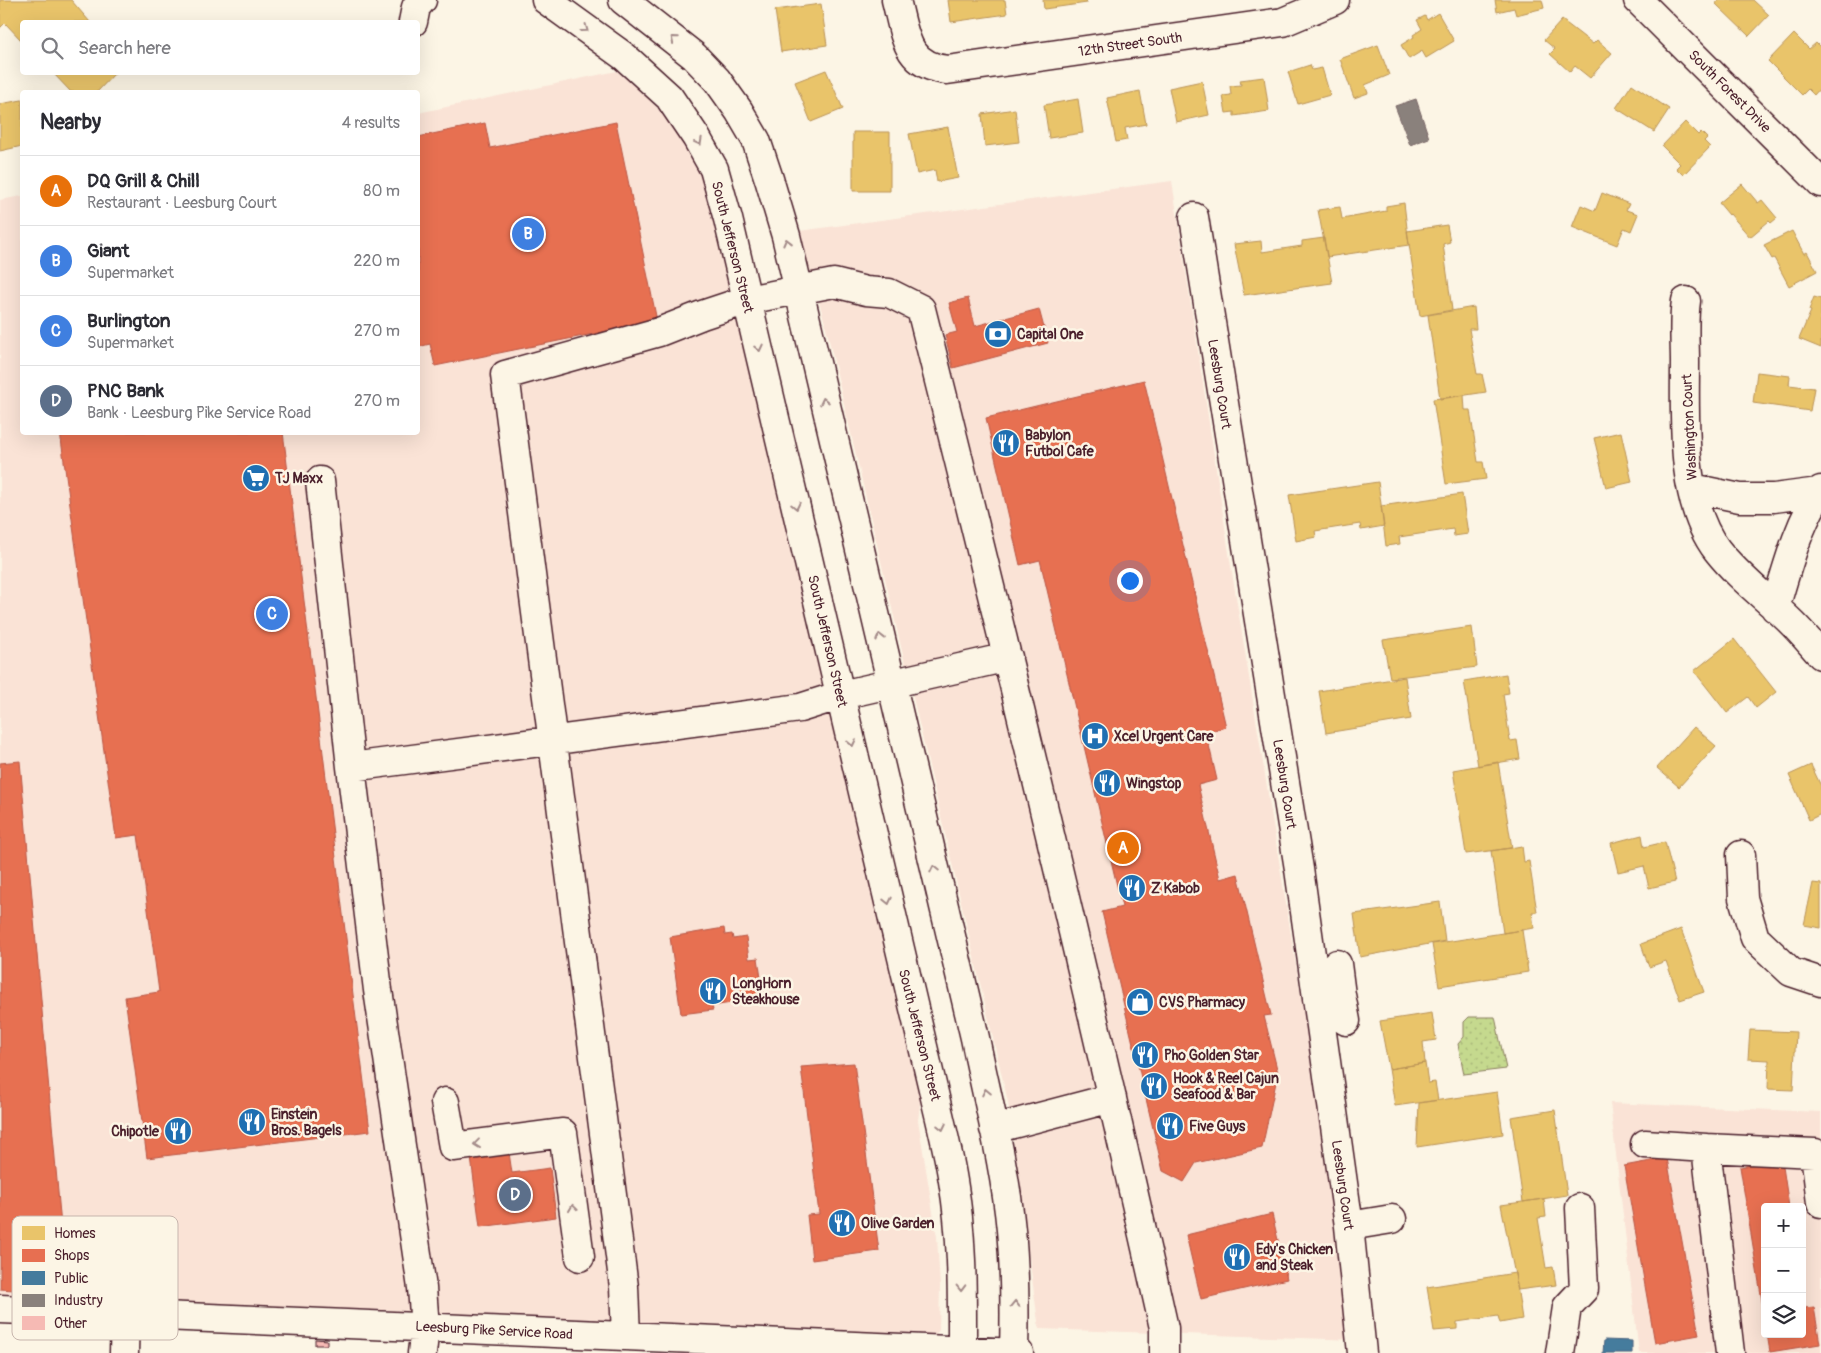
<!DOCTYPE html>
<html lang="en">
<head>
<meta charset="utf-8">
<style>
  body { margin:0; font-family:Pangolin,sans-serif; background:#f2f2f3; color:#2b2b33 }
  .controls { position:absolute; right:15px; bottom:15px; display:grid; overflow:hidden; border-radius:5px; box-shadow:0 5px 20px #0002 }
  .controls button { width:45px; height:45px; display:grid; place-items:center; padding:0; border:0; border-bottom:1px solid #e1e1e2; background:#fff; color:#2b2b33; font:25px sans-serif }
  .you { position:absolute; left:1129px; top:580px; width:18px; height:18px; margin:-12px; border:4px solid #fff; border-radius:50%; background:#1a73e8; box-shadow:0 0 0 8px #1a73e833 }
  .badge { display:grid; place-items:center; width:32px; height:32px; border-radius:50%; background:#b45309; color:#fff; font-size:16px; font-weight:700 }
  .pin { position:absolute; translate:-50% -50%; border:2px solid #fff; box-shadow:0 1px 5px #0006 }
  .list { margin:0; padding:0; list-style:none }
  h2 { display:flex; justify-content:space-between; align-items:center; height:65px; margin:0; padding:0 20px; font-size:21px }
  h2 small { font-size:16px; font-weight:400; color:#7c7c81 }
  .list li { display:grid; grid-template-columns:32px 1fr auto; gap:15px; align-items:center; box-sizing:border-box; height:70px; padding:0 20px; border-top:1px solid #e1e1e2 }
  .list b { display:block; font-size:19px; white-space:nowrap }
  .list p { margin:0; font-size:16px; white-space:nowrap; color:#7c7c81 }
  .list em { font-size:16px; font-style:normal; color:#7c7c81 }
  .icon { flex:none; width:28px; height:28px; fill:none; stroke:currentColor; stroke-width:2; stroke-linecap:round; stroke-linejoin:round }
  .map { position:relative; flex:none; width:1821px; height:1353px; overflow:hidden }
  .search { position:absolute; background:#fff; box-shadow:0 5px 20px #0002; left:20px; top:20px; width:400px; height:55px; display:flex; align-items:center; gap:12px; box-sizing:border-box; padding:0 18px; border-radius:5px; color:#7c7c81; font-size:19px }
  .panel { position:absolute; background:#fff; box-shadow:0 5px 20px #0002; left:20px; top:90px; width:400px; height:345px; border-radius:5px }
  .map>svg:first-child { display:block }
  .built { fill:#fae3d6; fill-rule:evenodd }
  .park { fill:url(#park-dots); stroke:#887c5c }
  .homes { fill:#e9c46a; stroke:#b99257 }
  .shops { fill:#e76f51; stroke:#b85746 }
  .public { fill:#457b9d; stroke:#465f7b }
  .industry { fill:#8a817c; stroke:#776464 }
  .building { fill:#f6bab4; stroke:#4a1f2b }
  .lines { fill:none; stroke-linecap:round; stroke-linejoin:round }
  .minor-casing { stroke:#4a1f2b; stroke-width:31 }
  .minor { stroke:#fcf5e5; stroke-width:28 }
  .oneway { stroke:#a38a88 }
  .labels { text-anchor:middle; stroke-width:5; stroke-linejoin:round; paint-order:stroke }
  .street-label { font-size:14px; fill:#4a1f2b; stroke:#fcf5e5 }
  .poi-label { font-size:14px; font-weight:bold; fill:#4a1f2b; stroke:#fcf5e5; text-anchor:start }
  .key { fill:#fcf5e5; stroke:#c7b5ad; stroke-width:1 }
  .key-label { font-size:14px; fill:#4a1f2b }
</style>
</head>
<body>
<div class="map">
<svg width="1821" height="1353" viewBox="0 0 1821 1353">
  <defs>
    <pattern id="park-dots" width="8" height="8" patternUnits="userSpaceOnUse" patternTransform="scale(1.25)"><rect width="8" height="8" fill="#c5d98e"/><path d="M2 2h.1M6 6h.1" fill="none" stroke="#abba7b" stroke-width="1.8" stroke-linecap="round"/></pattern>
  </defs>
  <rect width="100%" height="100%" fill="#fcf5e5"/>
  <filter id="ink" filterUnits="userSpaceOnUse"><feTurbulence type="fractalNoise" baseFrequency=".02" numOctaves="2"/><feDisplacementMap in="SourceGraphic" scale="10" xChannelSelector="R" yChannelSelector="G"/><feConvolveMatrix kernelMatrix="1 2 1 2 8 2 1 2 1" color-interpolation-filters="sRGB"/></filter>
  <g filter="url(#ink)">
    <path class="built" d="M617,71L645,94L669,121L689,151L707,185L921,1097L918,1120L937,1237L940,1286L939,1330L932,1339L0,1321V200L22,196V432H418V113Z
      M1172,181L1230,560L1357,1340L1039,1329L1008,1102L825,323L799,231Z
      M1610,1103L1821,1112V1353H1639ZM1765,1207H1802V1334H1765Z"/>
    <path class="park" d="M1469,1017H1495L1506,1069L1464,1074L1458,1044L1464,1037V1022Z"/>
    <path class="homes" d="M0,0H71L90,22H22V41L5,23L0,28Z
      M948,0H1005L1007,14L951,22Z
      M1043,0H1086L1087,3L1044,9Z
      M1495,0H1542L1544,8L1516,15L1514,8L1497,12Z
      M1718,0H1753L1769,15L1749,36L1716,4Z
      M821,4L827,45L781,52L775,10Z
      M1438,13L1454,41L1426,58L1422,51L1409,59L1401,45L1414,37L1413,35L1422,29L1417,20L1425,16L1427,20Z
      M1562,20L1593,44L1597,40L1612,53L1590,78L1575,66L1570,72L1550,54L1555,49L1544,40Z
      M1794,34L1809,49L1816,43L1821,48V87L1814,95L1808,89L1802,95L1768,61Z
      M1378,45L1389,75L1365,85L1368,93L1354,98L1340,59Z
      M1310,65L1312,70L1322,68L1330,95L1298,104L1288,72Z
      M826,70L843,109L811,122L795,82Z
      M52,72H116L97,92H71Z
      M1264,77L1269,111L1234,116V112L1226,113L1223,96L1231,95L1230,86L1241,85L1240,80Z
      M1202,81L1209,115L1176,122L1169,88Z
      M1632,84L1669,109L1654,132L1616,108Z
      M1140,91L1146,124L1125,128L1127,140L1116,142L1107,98Z
      M1078,99L1083,133L1049,138L1044,105Z
      M22,100V146L0,151V104Z
      M1015,109L1019,142L985,146L982,114Z
      M1685,122L1698,135L1701,132L1707,138L1704,141L1710,147L1683,175L1676,168L1680,164L1662,146Z
      M948,127L958,178L937,182L935,170L917,174L909,134Z
      M853,132H890V191H853Z
      M1742,184L1758,203L1762,200L1777,218L1771,223L1769,221L1750,237L1730,214L1729,215L1719,203Z
      M1602,193L1629,204L1626,210L1638,214L1631,231L1624,228L1617,245L1572,227L1581,205L1595,211Z
      M1404,203L1409,245L1327,257L1318,210L1340,207L1342,219L1386,211V206Z
      M1447,225L1450,242L1443,244L1452,310L1420,316L1407,231Z
      M1792,231L1804,254L1807,252L1817,271L1789,286L1774,258L1772,259L1764,245Z
      M1324,238L1332,283L1244,295L1234,244L1261,241L1262,252L1302,246V241Z
      M1814,297L1821,299V348L1799,339L1811,311L1809,310Z
      M1474,307L1476,329H1469L1477,374H1482L1486,392L1440,399L1428,315Z
      M1757,372L1790,376L1789,385L1814,388L1810,411L1753,403Z
      M1464,395L1465,410H1470L1478,462H1483L1486,479L1446,484L1433,399Z
      M1621,432L1632,482L1606,488L1594,438Z
      M1378,482L1384,526L1361,530L1360,524L1315,531L1316,537L1296,541L1289,495Z
      M1462,494L1468,534L1454,536L1453,529L1399,537L1400,544L1386,546L1381,506Z
      M1472,627L1477,667L1390,678L1383,640Z
      M1734,639L1776,692L1756,708L1748,697L1727,713L1694,671Z
      M1506,674L1509,693L1503,694L1510,741L1517,740L1520,759L1478,766L1464,681Z
      M1405,677L1411,719L1326,733L1319,691Z
      M1694,727L1716,746L1679,787L1657,768Z
      M1498,762L1512,848L1466,854L1453,770Z
      M1811,765L1821,786V814L1809,820L1789,775Z
      M1642,835L1644,847L1665,842L1675,882L1649,888L1644,866L1618,872L1611,843Z
      M1522,846L1524,862L1529,861L1537,912H1532L1534,928L1503,933L1491,851Z
      M1813,883L1821,884V928L1804,925Z
      M1440,902L1445,941L1360,957L1354,914Z
      M1681,929L1704,992L1680,1000L1666,961L1649,967L1641,944Z
      M1522,930L1528,972L1439,986L1432,944Z
      M1432,1013L1436,1040L1423,1042L1425,1063L1389,1069L1380,1021Z
      M1750,1030L1796,1032L1793,1090L1768,1089L1769,1060L1748,1059Z
      M1425,1063L1428,1083L1435,1082L1438,1100L1395,1106L1389,1069Z
      M1497,1092L1503,1134L1417,1147L1419,1103Z
      M1555,1110L1567,1195L1523,1202L1511,1117Z
      M1544,1199L1546,1217L1538,1218L1546,1268L1553,1267L1556,1285L1518,1290L1501,1205Z
      M1515,1273L1522,1319L1500,1323L1498,1316L1457,1322V1329L1434,1331L1427,1287Z"/>
    <path class="shops" d="M616,122L657,321L435,366L430,344L418,347V137L485,123L490,148Z
      M968,298L975,326L1039,309L1048,343L953,368L945,335L957,332L949,303Z
      M1144,380L1226,727L1206,732L1217,780L1198,785L1220,879L1238,874L1271,1015L1264,1016L1278,1073L1262,1148L1196,1163L1184,1182L1163,1171L1102,912L1122,907L1040,560L1020,565L986,418Z
      M60,432H283L370,1131L147,1158L125,997L159,992L138,835L116,838Z
      M20,761L67,1294L0,1289V763Z
      M724,928L725,935L732,934L733,939L746,937L749,959L758,958L764,998L712,1006L713,1010L681,1014L670,937Z
      M854,1063L879,1251L812,1260L807,1215L819,1214L801,1067Z
      M508,1146L512,1173L550,1168L556,1217L480,1227L470,1150Z
      M1667,1158L1699,1335L1655,1343L1624,1166Z
      M1782,1160L1789,1207H1765V1319L1740,1167Z
      M1272,1214L1287,1279L1201,1299L1186,1235Z
      M1802,1287L1805,1308L1814,1307L1820,1344L1770,1352L1767,1334H1802Z"/>
    <path class="public" d="M1604,1340L1632,1341V1353H1603Z"/>
    <path class="industry" d="M1416,99L1429,138L1410,145L1395,106Z"/>
    <path class="building" d="M315,1339L327,1340V1345H315Z"/>
    <g class="lines">
      <g class="minor-casing">
        <path id="minor" d="M546,0L625,57L669,97L696,137L714,169L728,219L937,1106C943,1131 949,1156 953,1181C963,1238 962,1296 962,1353
          M623,0L694,56L717,80L739,111L756,140L769,179L786,236L805,316L975,1038C988,1102 1005,1166 1011,1230C1015,1271 1015,1312 1014,1353
          M896,0C905,34 905,65 947,70L1283,22L1335,0
          M1638,0L1821,183
          M413,22L416,7L422,0
          M1194,217L1299,869L1349,1226L1362,1353
          M1686,301C1683,321 1685,342 1685,362C1685,419 1680,502 1717,550C1739,578 1768,599 1793,624C1803,634 1812,645 1821,655
          M320,481L351,767L378,990L422,1288L425,1327L422,1353
          M1692,488L1740,498H1774L1819,492
          M1775,608C1787,568 1798,525 1821,490
          M351,767L800,708L841,695L1008,657
          M1741,855L1743,898L1755,938L1791,972L1821,982
          M1341,995L1346,1021
          M1317,999L1341,995L1337,964
          M445,1102L453,1147L563,1133L580,1257
          M994,1129L1112,1098
          M1645,1144L1706,1148
          M1349,1226L1392,1219
          M0,1309L1019,1353
          M626,1336L624,1287L505,375L659,332L702,315L747,300L834,283L866,291L889,293L921,309C1006,647 1088,987 1164,1328V1353
          M124,1353L125,1314
          M1560,1353L1567,1307L1584,1289L1580,1208
          M1730,1353L1706,1148L1815,1153L1821,1203"/>
      </g>
      <use href="#minor" class="minor"/>
    </g>
    <defs><path id="oneway-chevron" d="M-2-3.5L2.5 0L-2 3.5" fill="none" stroke-width="1.6" stroke-linecap="round" stroke-linejoin="round" transform="scale(1.25)"/></defs>
    <g class="oneway">
      <use href="#oneway-chevron" transform="translate(585 29) rotate(36)"/>
      <use href="#oneway-chevron" transform="translate(674 39) rotate(-140)"/>
      <use href="#oneway-chevron" transform="translate(699 142) rotate(61)"/>
      <use href="#oneway-chevron" transform="translate(787 242) rotate(-104)"/>
      <use href="#oneway-chevron" transform="translate(759 348) rotate(77)"/>
      <use href="#oneway-chevron" transform="translate(824 401) rotate(-103)"/>
      <use href="#oneway-chevron" transform="translate(796 506) rotate(77)"/>
      <use href="#oneway-chevron" transform="translate(880 637) rotate(-104)"/>
      <use href="#oneway-chevron" transform="translate(852 743) rotate(77)"/>
      <use href="#oneway-chevron" transform="translate(934 869) rotate(-103)"/>
      <use href="#oneway-chevron" transform="translate(888 901) rotate(77)"/>
      <use href="#oneway-chevron" transform="translate(986 1092) rotate(-102)"/>
      <use href="#oneway-chevron" transform="translate(942 1127) rotate(78)"/>
      <use href="#oneway-chevron" transform="translate(477 1144) rotate(173)"/>
      <use href="#oneway-chevron" transform="translate(573 1208) rotate(-98)"/>
      <use href="#oneway-chevron" transform="translate(961 1288) rotate(89)"/>
      <use href="#oneway-chevron" transform="translate(1015 1304) rotate(-89)"/>
    </g>
  </g>
  <defs>
    <g id="bank-disc" transform="scale(1.4375)"><circle r="9.5" fill="#1f6fb2" stroke="#fcf5e5"/><path d="M-6-4H6V4H-6ZM0-2.3a2.3 2.3 0 1 0 0 4.6a2.3 2.3 0 1 0 0-4.6Z" fill="#fff"/></g>
    <g id="restaurant-disc" transform="scale(1.4375)"><circle r="9.5" fill="#1f6fb2" stroke="#fcf5e5"/><path d="M-5-6h1v4h1v-4h1v4h1v-4h1v5L-1.5 .5V6h-2V.5L-5-1ZM5-6V6H3V1.5H1.5Q1.5-4 5-6Z" fill="#fff"/></g>
    <g id="supermarket-disc" transform="scale(1.4375)"><circle r="9.5" fill="#1f6fb2" stroke="#fcf5e5"/><path d="M-6-5.5h2.5l.6 2H6L4.5 2H-2.5L-4.4-4H-6ZM-1.5 3.2a1.3 1.3 0 1 0 .1 0ZM3 3.2a1.3 1.3 0 1 0 .1 0Z" fill="#fff"/></g>
    <g id="hospital-disc" transform="scale(1.4375)"><circle r="9.5" fill="#1f6fb2" stroke="#fcf5e5"/><path d="M-5-5h3v3.5h4V-5h3V5h-3V1.5h-4V5h-3Z" fill="#fff"/></g>
    <g id="shop-disc" transform="scale(1.4375)"><circle r="9.5" fill="#1f6fb2" stroke="#fcf5e5"/><path d="M-5-2.5h2.3a2.7 3.5 0 0 1 5.4 0H5L5.5 6h-11ZM-1.5-2.5h3a1.5 2.3 0 0 0-3 0Z" fill="#fff"/></g>
  </defs>
  <g fill-rule="evenodd">
    <use href="#bank-disc" x="998" y="334"/>
    <use href="#restaurant-disc" x="1006" y="443"/>
    <use href="#supermarket-disc" x="256" y="478"/>
    <use href="#hospital-disc" x="1095" y="736"/>
    <use href="#restaurant-disc" x="1107" y="783"/>
    <use href="#restaurant-disc" x="1132" y="888"/>
    <use href="#restaurant-disc" x="713" y="991"/>
    <use href="#shop-disc" x="1140" y="1002"/>
    <use href="#restaurant-disc" x="1145" y="1055"/>
    <use href="#restaurant-disc" x="1154" y="1086"/>
    <use href="#restaurant-disc" x="252" y="1122"/>
    <use href="#restaurant-disc" x="1170" y="1126"/>
    <use href="#restaurant-disc" x="178" y="1131"/>
    <use href="#restaurant-disc" x="842" y="1223"/>
    <use href="#restaurant-disc" x="1237" y="1257"/>
  </g>
  <g class="labels">
    <g class="street-label">
      <text transform="translate(1130 44) rotate(-8)" y="5">12th Street South</text>
      <text transform="translate(1730 91) rotate(45)" y="5">South Forest Drive</text>
      <text transform="translate(733 247) rotate(76)" y="5">South Jefferson Street</text>
      <text transform="translate(1220 384) rotate(81)" y="5">Leesburg Court</text>
      <text transform="translate(1689 427) rotate(-93)" y="5">Washington Court</text>
      <text transform="translate(828 641) rotate(77)" y="5">South Jefferson Street</text>
      <text transform="translate(1285 784) rotate(81)" y="5">Leesburg Court</text>
      <text transform="translate(920 1035) rotate(76)" y="5">South Jefferson Street</text>
      <text transform="translate(1343 1185) rotate(82)" y="5">Leesburg Court</text>
      <text transform="translate(494 1330) rotate(3)" y="5">Leesburg Pike Service Road</text>
    </g>
    <g class="poi-label">
      <text x="1017" y="339">Capital One</text>
      <text x="1025" y="440">Babylon<tspan x="1025" dy="16">Futbol Cafe</tspan></text>
      <text x="275" y="483">TJ Maxx</text>
      <text x="1114" y="741">Xcel Urgent Care</text>
      <text x="1126" y="788">Wingstop</text>
      <text x="1151" y="893">Z Kabob</text>
      <text x="732" y="988">LongHorn<tspan x="732" dy="16">Steakhouse</tspan></text>
      <text x="1159" y="1007">CVS Pharmacy</text>
      <text x="1164" y="1060">Pho Golden Star</text>
      <text x="1173" y="1083">Hook &amp; Reel Cajun<tspan x="1173" dy="16">Seafood &amp; Bar</tspan></text>
      <text x="271" y="1119">Einstein<tspan x="271" dy="16">Bros. Bagels</tspan></text>
      <text x="1189" y="1131">Five Guys</text>
      <text x="159" y="1136" text-anchor="end">Chipotle</text>
      <text x="861" y="1228">Olive Garden</text>
      <text x="1256" y="1254">Edy's Chicken<tspan x="1256" dy="16">and Steak</tspan></text>
    </g>
  </g>
  <rect x="12" y="1216" width="166" height="124" rx="8" class="key"/>
  <rect x="22" y="1226" width="23" height="14" fill="#e9c46a"/>
  <rect x="22" y="1249" width="23" height="13" fill="#e76f51"/>
  <rect x="22" y="1271" width="23" height="14" fill="#457b9d"/>
  <rect x="22" y="1294" width="23" height="13" fill="#8a817c"/>
  <rect x="22" y="1316" width="23" height="14" fill="#f6bab4"/>
  <g class="key-label">
    <text x="54" y="1238">Homes</text>
    <text x="54" y="1260">Shops</text>
    <text x="54" y="1283">Public</text>
    <text x="54" y="1305">Industry</text>
    <text x="54" y="1328">Other</text>
  </g>
</svg>
<div class="controls">
<button>+</button>
<button>−</button>
<button><svg class="icon" aria-label="layers" viewBox="0 0 24 24"><path d="M12 4l9 5-9 5-9-5zM3 14l9 5 9-5"/></svg></button>
</div>
<div class="you"></div>
<div class="pin badge" style="left:1123px;top:848px;background:#e8710a">A</div>
<div class="pin badge" style="left:528px;top:234px;background:#3f7fe0">B</div>
<div class="pin badge" style="left:272px;top:614px;background:#3f7fe0">C</div>
<div class="pin badge" style="left:515px;top:1195px;background:#5c6f8a">D</div>
<div class="search"><svg class="icon" aria-label="search" viewBox="0 0 24 24"><circle cx="10" cy="10" r="6"/><path d="M15 15l6 6"/></svg>Search here</div>
<section class="panel">
<h2>Nearby<small>4 results</small></h2>
<ul class="list">
<li><span class="badge" style="background:#e8710a">A</span><div><b>DQ Grill &amp; Chill</b><p>Restaurant · Leesburg Court</p></div><em>80 m</em></li>
<li><span class="badge" style="background:#3f7fe0">B</span><div><b>Giant</b><p>Supermarket</p></div><em>220 m</em></li>
<li><span class="badge" style="background:#3f7fe0">C</span><div><b>Burlington</b><p>Supermarket</p></div><em>270 m</em></li>
<li><span class="badge" style="background:#5c6f8a">D</span><div><b>PNC Bank</b><p>Bank · Leesburg Pike Service Road</p></div><em>270 m</em></li>
</ul>
</section>
</div>
</body>
</html>
